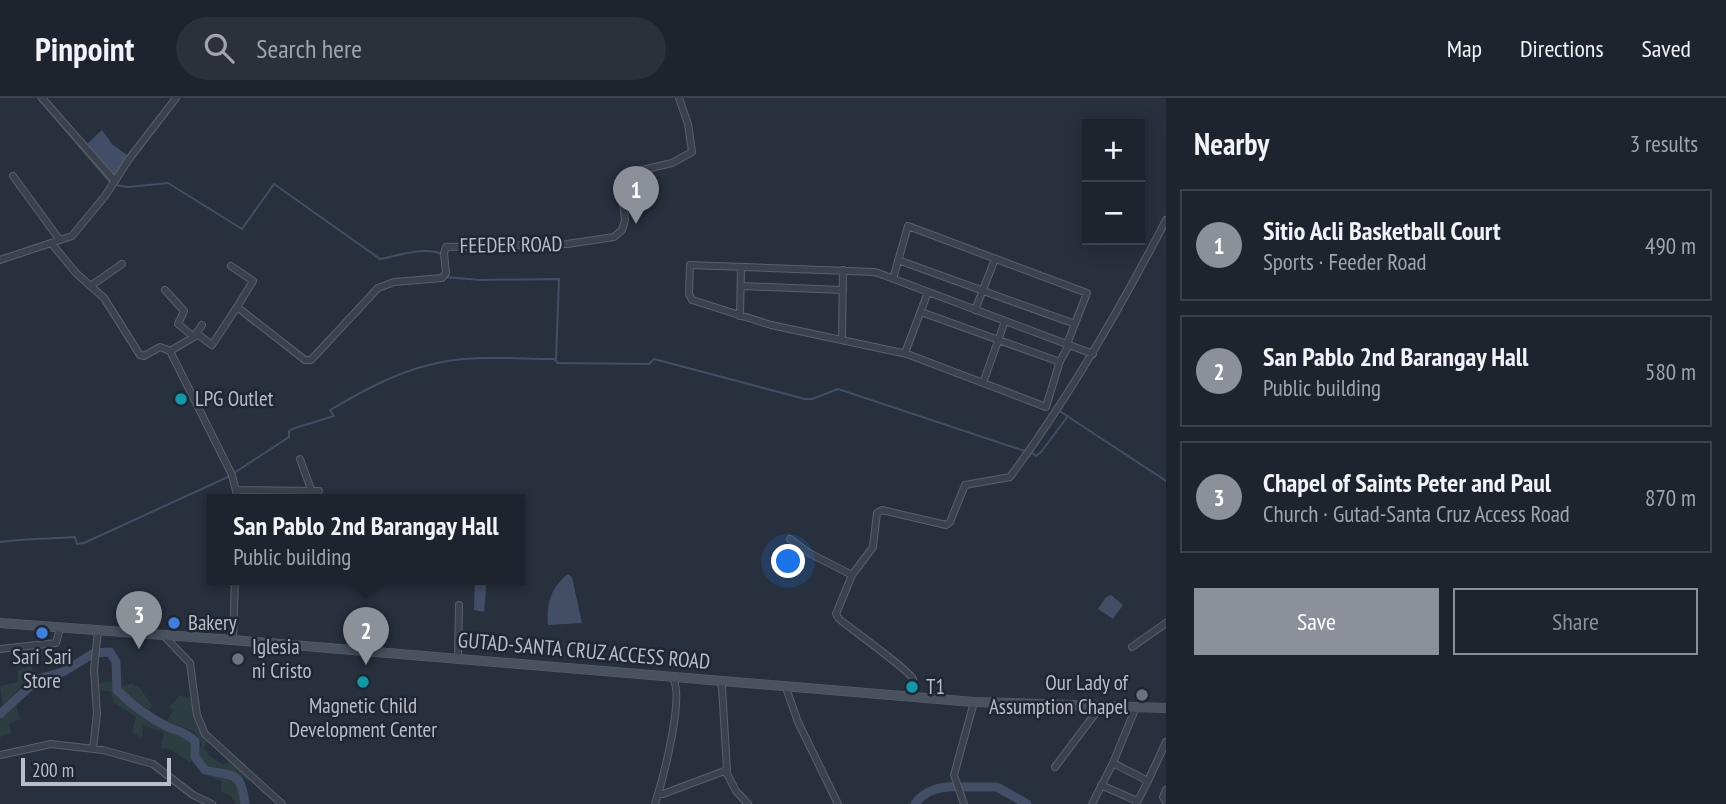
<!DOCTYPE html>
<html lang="en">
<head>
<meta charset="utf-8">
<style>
  body { margin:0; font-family:"PT Sans Narrow",sans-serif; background:#2b303a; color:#f1f3f6 }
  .controls { position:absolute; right:21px; top:21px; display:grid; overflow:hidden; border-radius:0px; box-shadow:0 4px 18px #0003 }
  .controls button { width:63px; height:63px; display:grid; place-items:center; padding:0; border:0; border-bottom:2px solid #3c414a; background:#1e242e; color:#f1f3f6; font:35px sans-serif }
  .scale { position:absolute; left:21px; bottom:18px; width:150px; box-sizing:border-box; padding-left:7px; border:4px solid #b8bdc8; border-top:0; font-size:19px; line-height:24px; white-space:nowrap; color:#b8bdc8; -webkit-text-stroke:5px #212732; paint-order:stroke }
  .you { position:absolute; left:789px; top:464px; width:24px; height:24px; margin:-18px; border:5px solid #fff; border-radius:50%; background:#1a73e8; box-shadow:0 0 0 10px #1a73e833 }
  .badge { display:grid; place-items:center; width:46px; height:46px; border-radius:50%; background:#8c9099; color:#fff; font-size:23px; font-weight:700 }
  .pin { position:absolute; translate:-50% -58px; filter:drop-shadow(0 2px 4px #0008) }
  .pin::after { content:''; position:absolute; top:37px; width:24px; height:21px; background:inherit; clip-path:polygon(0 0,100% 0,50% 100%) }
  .popup { position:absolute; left:207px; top:396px; width:318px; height:91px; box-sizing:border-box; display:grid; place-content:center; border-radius:0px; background:#1e242e; filter:drop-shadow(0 2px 5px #0005); font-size:23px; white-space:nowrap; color:#a1a4aa }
  .popup b { font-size:26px; color:#f1f3f6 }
  .popup::after { content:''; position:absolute; left:50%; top:100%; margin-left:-14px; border:14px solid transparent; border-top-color:#1e242e }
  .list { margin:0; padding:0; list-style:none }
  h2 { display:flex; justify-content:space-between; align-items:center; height:91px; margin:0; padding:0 28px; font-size:30px }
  h2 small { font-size:23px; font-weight:400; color:#a1a4aa }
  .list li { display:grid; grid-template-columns:46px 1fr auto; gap:21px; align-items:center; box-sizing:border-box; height:112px; margin:0 14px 14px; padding:0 14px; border:2px solid #3c414a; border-radius:0px }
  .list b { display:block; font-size:26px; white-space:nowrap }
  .list p { margin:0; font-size:23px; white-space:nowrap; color:#a1a4aa }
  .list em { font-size:23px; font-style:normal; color:#a1a4aa }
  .actions { display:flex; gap:14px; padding:21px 28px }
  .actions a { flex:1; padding:16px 0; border:2px solid #8c9099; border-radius:0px; text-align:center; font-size:24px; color:#8c9099 }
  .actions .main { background:#8c9099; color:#fff }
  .icon { flex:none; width:38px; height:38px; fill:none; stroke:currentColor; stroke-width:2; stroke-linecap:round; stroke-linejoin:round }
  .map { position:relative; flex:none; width:1166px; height:706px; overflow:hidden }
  header { display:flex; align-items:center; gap:42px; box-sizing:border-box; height:98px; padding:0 35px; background:#1e242e; border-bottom:2px solid #3c414a }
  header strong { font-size:33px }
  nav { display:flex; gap:38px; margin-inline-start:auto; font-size:24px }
  .search { width:490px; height:63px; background:#2b303a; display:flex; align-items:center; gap:18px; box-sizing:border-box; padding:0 24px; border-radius:38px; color:#a1a4aa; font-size:26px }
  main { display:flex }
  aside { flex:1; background:#1e242e }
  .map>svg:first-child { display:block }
  .green { fill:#2d3e40 }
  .water { fill:#414e65 }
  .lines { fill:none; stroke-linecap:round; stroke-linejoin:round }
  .stream { stroke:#414e65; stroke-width:2 }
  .river { stroke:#414e65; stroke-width:9 }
  .minor-casing { stroke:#5a606b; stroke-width:8 }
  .secondary-casing { stroke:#5a606b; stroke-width:10 }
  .minor { stroke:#3c424d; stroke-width:6 }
  .secondary { stroke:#4a515f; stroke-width:9 }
  .culture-dot { fill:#0f9aa8; stroke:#212732; stroke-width:2.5 }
  .shop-dot { fill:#3f7fe0; stroke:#212732; stroke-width:2.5 }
  .worship-dot { fill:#6b7280; stroke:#212732; stroke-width:2.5 }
  .labels { text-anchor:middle; stroke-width:5; stroke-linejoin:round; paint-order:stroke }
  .street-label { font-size:21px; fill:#b8bdc8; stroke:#212732 }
  .poi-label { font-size:21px; fill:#b8bdc8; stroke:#212732; text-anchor:start }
</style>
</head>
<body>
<header>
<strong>Pinpoint</strong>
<div class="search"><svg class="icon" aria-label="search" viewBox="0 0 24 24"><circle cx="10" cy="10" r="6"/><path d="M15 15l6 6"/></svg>Search here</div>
<nav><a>Map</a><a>Directions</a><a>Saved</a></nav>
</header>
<main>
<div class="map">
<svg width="1166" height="706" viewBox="0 0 1166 706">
  <rect width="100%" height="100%" fill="#28303d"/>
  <path class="green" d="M31,567L34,577L3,607L0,588L18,584L17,573Z
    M111,583L116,595L150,625L190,641L191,665L170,651L161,650L164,634L143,628L142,640L132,634L136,619L113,604L111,594L100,592L98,586Z
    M132,586L141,591L152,608L149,612L119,589Z
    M180,597L186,600L194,599L196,617L209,642L204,649L209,657L223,667L231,662L251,680L248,683L236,675L207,670L197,658L202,646L194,633L167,623L173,612L169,609Z
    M15,603L20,621L9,626L11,636L0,639V622Z
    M201,675C229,680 239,674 243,706H236L232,699L221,693V683Z"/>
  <path class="water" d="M102,32L112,46L127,57L115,79L88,48V45Z
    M568,476L572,479L582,525L548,527C546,506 551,489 568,476Z
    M475,481H487L484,514L474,512Z
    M1111,497L1123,507L1113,521L1098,511L1106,499Z"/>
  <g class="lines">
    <path class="stream" d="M38,0L110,84
      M115,87L128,89L168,85L242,131L274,86L380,161C397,158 426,148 441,156
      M445,179L480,182L559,181L556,261
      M1061,314L1166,383
      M1031,354L1036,358L1041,354L1068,318
      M234,375L289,339V333L292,331L334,318L330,312C361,294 395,275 429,267C469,256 513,261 554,261L558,265L649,266L654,261L805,301H812L838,291L1025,353
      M0,444C25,440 50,441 75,439L77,446L84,445L230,378"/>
    <path class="river" d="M0,616L38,581L63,574L94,555L110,554L116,564L117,592C131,606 148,619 166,628C177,633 186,634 195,643V659L205,672C234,679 241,672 245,706
      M960,689H997L1027,706
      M915,706C923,693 941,688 956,689"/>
    <g class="minor-casing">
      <path id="minor" d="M42,0L115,83
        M13,78L59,141
        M52,146L76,175L104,200L140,257L144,258L160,249L170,253L232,377L238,401
        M0,162L72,138L105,98L129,61L176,0
        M898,162L1075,226
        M231,168L253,183L237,209
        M893,181L908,128L1087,195L1067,246
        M92,187L122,166
        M741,188L843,192
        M165,192L184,213L178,226L194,239
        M975,212L995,161
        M921,214L1060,264
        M740,218L741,169
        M196,235L212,247L237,209L305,262H311L378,190L394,184L442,180L446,175L444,155L446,149L567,146L614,139L622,132L625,122L622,94L631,77L638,73L672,65L692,54L688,26L679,0
        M842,241L843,172
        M1069,247L1060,263L1046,309L907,256L771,227L692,202L689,196L690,167L874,174L878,175L1093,256
        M170,253L194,239L202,227
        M905,255L928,194
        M983,285L1005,223
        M300,361L312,394
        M236,392L319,393
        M790,441L809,455L852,477
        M164,538L190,565L197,617L205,636L282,706
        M233,542L235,481
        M1132,549L1166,525
        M0,551L56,545L60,530
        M458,560L459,507
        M785,587L798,624L838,706
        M907,598L913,581C910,573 850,530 839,521L836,516L852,477L873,449L877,415L882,412L946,427L950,424L965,387L1010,379C1070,298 1120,211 1166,122
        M93,651L97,616L94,571L98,533
        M0,657L51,646L103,652L153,666L193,697L212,706
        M1113,665L1148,683L1166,644
        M1055,669L1101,608
        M725,672L736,693L748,706
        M1101,687L1137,703
        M1166,692L1163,699L1166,704
        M658,696H663L727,672L722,589L719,582
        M655,706C662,684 686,596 672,579
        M964,706L954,677L974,604
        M1092,706L1113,665L1136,609
        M1136,706L1148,683"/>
    </g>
    <g class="secondary-casing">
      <path id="secondary" d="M0,525L233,542L974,604L1166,610"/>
    </g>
    <use href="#minor" class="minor"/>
    <use href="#secondary" class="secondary"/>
  </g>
  <g class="culture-dot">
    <circle cx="181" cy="301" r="7"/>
    <circle cx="363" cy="584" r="7"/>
    <circle cx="912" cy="589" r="7"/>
  </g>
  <g class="shop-dot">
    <circle cx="174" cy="525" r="7"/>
    <circle cx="42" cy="535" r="7"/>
  </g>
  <g class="worship-dot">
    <circle cx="238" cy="561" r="7"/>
    <circle cx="1142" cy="597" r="7"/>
  </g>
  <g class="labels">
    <g class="street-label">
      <text transform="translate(511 147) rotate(-1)" y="7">FEEDER ROAD</text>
      <text transform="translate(584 553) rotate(5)" y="7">GUTAD-SANTA CRUZ ACCESS ROAD</text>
    </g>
    <g class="poi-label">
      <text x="195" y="308">LPG Outlet</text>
      <text x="188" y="532">Bakery</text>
      <text x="252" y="556">Iglesia<tspan x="252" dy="24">ni Cristo</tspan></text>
      <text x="42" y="566" text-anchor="middle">Sari Sari<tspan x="42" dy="24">Store</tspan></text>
      <text x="1128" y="592" text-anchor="end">Our Lady of<tspan x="1128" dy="24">Assumption Chapel</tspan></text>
      <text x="926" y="596">T1</text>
      <text x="363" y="615" text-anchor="middle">Magnetic Child<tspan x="363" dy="24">Development Center</tspan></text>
    </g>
  </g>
</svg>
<div class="controls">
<button>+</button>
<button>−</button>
</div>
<div class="scale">200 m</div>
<div class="you"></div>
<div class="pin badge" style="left:636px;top:126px">1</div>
<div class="pin badge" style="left:366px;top:567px">2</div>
<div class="popup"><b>San Pablo 2nd Barangay Hall</b>Public building</div>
<div class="pin badge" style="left:139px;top:551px">3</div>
</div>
<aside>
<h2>Nearby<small>3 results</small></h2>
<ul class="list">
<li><span class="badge">1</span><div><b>Sitio Acli Basketball Court</b><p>Sports · Feeder Road</p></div><em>490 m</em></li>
<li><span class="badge">2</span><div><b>San Pablo 2nd Barangay Hall</b><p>Public building</p></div><em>580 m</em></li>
<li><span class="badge">3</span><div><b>Chapel of Saints Peter and Paul</b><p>Church · Gutad-Santa Cruz Access Road</p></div><em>870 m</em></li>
</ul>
<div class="actions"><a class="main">Save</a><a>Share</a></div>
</aside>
</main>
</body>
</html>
